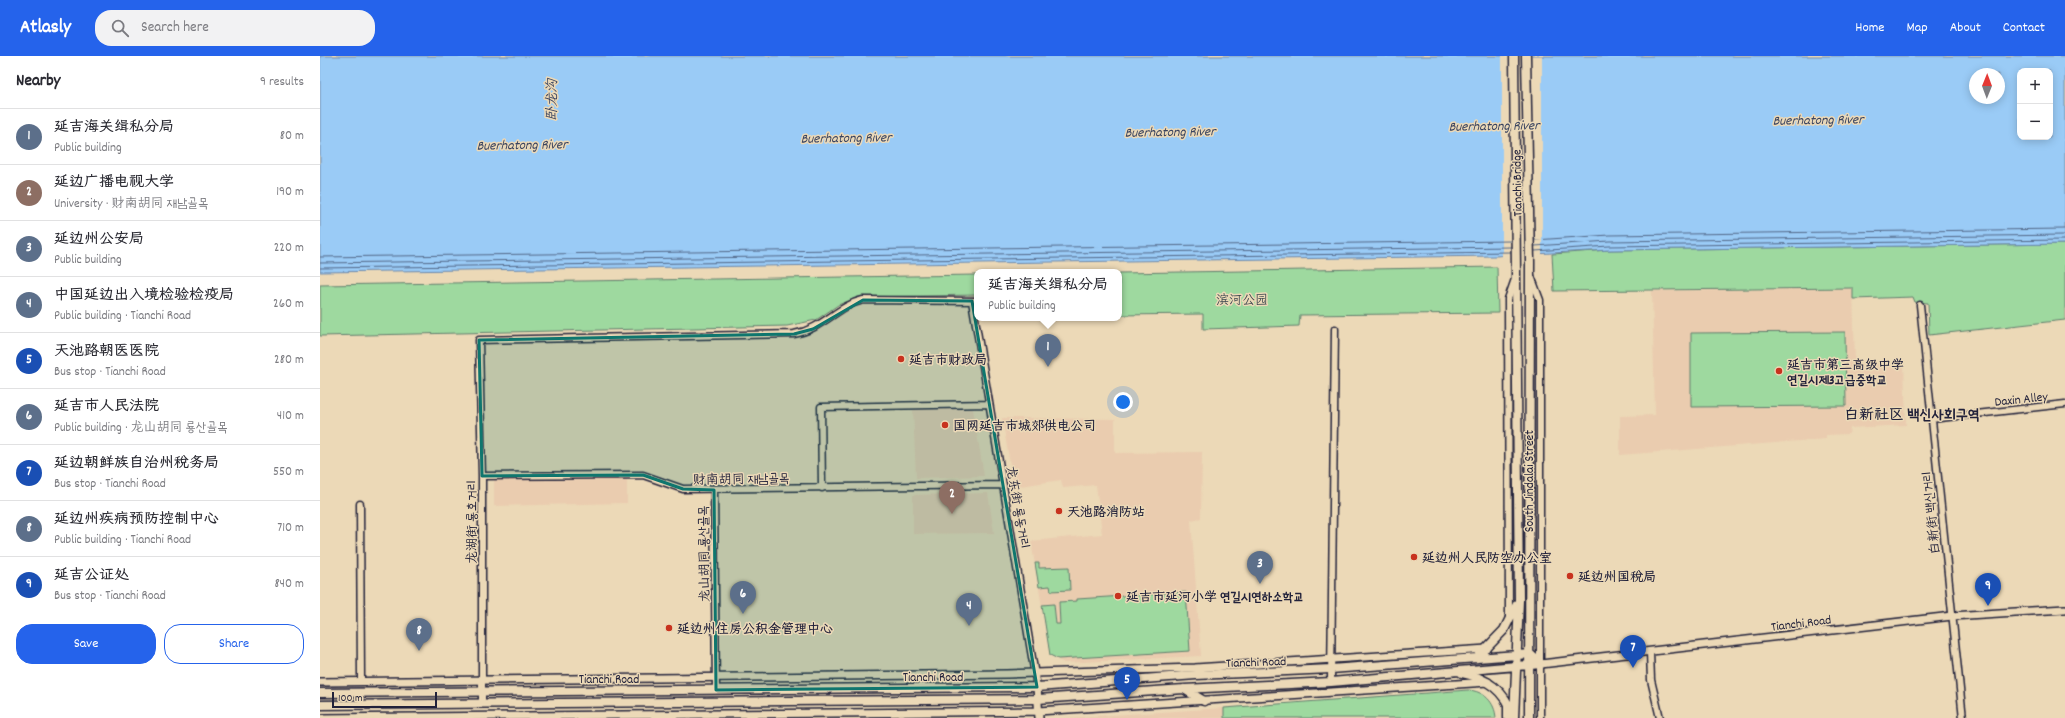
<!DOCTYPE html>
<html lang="en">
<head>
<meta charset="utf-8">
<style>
  body { margin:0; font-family:Dekko,"LXGW WenKai TC","Poor Story",sans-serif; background:#f2f2f3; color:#2b2b33 }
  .controls { position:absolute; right:12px; top:12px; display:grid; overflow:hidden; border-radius:8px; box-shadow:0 2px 10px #0003 }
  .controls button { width:36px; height:36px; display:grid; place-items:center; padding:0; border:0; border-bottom:1px solid #e1e1e2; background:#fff; color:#2b2b33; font:20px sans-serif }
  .compass { position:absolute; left:1649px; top:12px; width:36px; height:36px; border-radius:50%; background:#fff; box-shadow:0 2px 10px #0003; rotate:1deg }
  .scale { position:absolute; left:12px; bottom:10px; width:105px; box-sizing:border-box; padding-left:4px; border:2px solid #22223b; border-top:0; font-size:11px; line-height:14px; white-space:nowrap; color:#22223b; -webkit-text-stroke:3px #ecd9b7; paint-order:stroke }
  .you { position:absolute; left:803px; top:346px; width:14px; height:14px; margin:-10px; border:3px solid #fff; border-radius:50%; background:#1a73e8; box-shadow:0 0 0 6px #1a73e833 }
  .badge { display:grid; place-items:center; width:26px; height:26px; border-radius:50%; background:#2563eb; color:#fff; font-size:13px; font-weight:700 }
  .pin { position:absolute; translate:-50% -33px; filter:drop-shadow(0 1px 2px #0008) }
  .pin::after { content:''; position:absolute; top:21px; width:14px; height:12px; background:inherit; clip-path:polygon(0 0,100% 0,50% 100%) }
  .popup { position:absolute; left:654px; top:213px; width:148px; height:52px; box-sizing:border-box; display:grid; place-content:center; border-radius:8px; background:#fff; filter:drop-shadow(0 1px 3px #0005); font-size:13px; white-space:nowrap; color:#7c7c81 }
  .popup b { font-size:15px; color:#2b2b33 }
  .popup::after { content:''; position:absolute; left:50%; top:100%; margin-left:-8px; border:8px solid transparent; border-top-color:#fff }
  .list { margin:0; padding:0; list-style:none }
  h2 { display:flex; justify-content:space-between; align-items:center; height:52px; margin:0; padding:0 16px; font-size:17px }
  h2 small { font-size:13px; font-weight:400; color:#7c7c81 }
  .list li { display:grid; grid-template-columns:26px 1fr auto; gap:12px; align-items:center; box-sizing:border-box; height:56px; padding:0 16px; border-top:1px solid #e1e1e2 }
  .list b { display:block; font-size:15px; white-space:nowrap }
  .list p { margin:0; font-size:13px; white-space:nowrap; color:#7c7c81 }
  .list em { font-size:13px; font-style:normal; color:#7c7c81 }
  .actions { display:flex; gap:8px; padding:12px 16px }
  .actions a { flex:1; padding:9px 0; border:1px solid #2563eb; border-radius:16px; text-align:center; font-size:14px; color:#2563eb }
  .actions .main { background:#2563eb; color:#fff }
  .icon { flex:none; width:22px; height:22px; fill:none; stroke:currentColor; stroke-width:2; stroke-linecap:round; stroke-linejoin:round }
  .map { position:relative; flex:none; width:1745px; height:662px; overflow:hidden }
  header { display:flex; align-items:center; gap:24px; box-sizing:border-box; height:56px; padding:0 20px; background:#2563eb; color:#fff }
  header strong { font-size:19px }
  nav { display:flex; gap:22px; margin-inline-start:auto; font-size:14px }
  .search { width:280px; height:36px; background:#f2f2f3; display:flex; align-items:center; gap:10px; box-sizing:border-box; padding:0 14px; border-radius:16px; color:#7c7c81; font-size:15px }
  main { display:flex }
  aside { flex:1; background:#fff }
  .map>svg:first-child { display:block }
  .built { fill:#eaccaf }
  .green { fill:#9ed99f; stroke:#607e6d }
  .water { fill:#9acbf6; stroke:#6a87ab; fill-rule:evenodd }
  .pier { fill:#ecd9b7 }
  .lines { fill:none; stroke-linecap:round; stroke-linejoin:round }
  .shore { stroke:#526686; stroke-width:1 }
  .minor-casing { stroke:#22223b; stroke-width:9 }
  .tertiary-casing { stroke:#22223b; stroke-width:10 }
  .secondary-casing { stroke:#22223b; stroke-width:11 }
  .minor { stroke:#ecd9b7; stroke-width:6 }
  .tertiary { stroke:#ecd9b7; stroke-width:7 }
  .secondary { stroke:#ecd9b7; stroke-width:8 }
  .marked { fill:#0f766e; fill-opacity:0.2; stroke:#0f766e; stroke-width:3; stroke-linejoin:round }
  .poi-dot { fill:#c8321e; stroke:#ecd9b7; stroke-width:1.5 }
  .labels { text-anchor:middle; stroke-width:3; stroke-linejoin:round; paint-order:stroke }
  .street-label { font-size:13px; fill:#22223b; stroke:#ecd9b7 }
  .park-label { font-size:13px; fill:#3b474f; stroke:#ecd9b7 }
  .poi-label { font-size:13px; font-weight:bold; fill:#22223b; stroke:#ecd9b7; text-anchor:start }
  .water-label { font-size:14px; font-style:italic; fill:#3a4460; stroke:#ecd9b7 }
  .quarter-label { font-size:15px; font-weight:bold; fill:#22223b; stroke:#ecd9b7 }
</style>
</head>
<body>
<header>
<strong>Atlasly</strong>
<div class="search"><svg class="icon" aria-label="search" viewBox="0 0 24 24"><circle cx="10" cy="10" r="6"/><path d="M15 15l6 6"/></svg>Search here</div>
<nav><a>Home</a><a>Map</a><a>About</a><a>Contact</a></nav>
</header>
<main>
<aside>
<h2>Nearby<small>9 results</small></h2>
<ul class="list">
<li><span class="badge" style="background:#5c6f8a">1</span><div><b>延吉海关缉私分局</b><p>Public building</p></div><em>80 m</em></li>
<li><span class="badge" style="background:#8d6e63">2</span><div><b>延边广播电视大学</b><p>University · 财南胡同 재남골목</p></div><em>190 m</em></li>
<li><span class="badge" style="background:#5c6f8a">3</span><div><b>延边州公安局</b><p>Public building</p></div><em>220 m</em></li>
<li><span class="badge" style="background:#5c6f8a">4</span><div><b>中国延边出入境检验检疫局</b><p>Public building · Tianchi Road</p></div><em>260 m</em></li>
<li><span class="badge" style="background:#1a4fb4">5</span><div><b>天池路朝医医院</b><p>Bus stop · Tianchi Road</p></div><em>280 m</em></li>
<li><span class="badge" style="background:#5c6f8a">6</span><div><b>延吉市人民法院</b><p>Public building · 龙山胡同 룡산골목</p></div><em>410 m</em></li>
<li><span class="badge" style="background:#1a4fb4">7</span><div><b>延边朝鲜族自治州税务局</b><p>Bus stop · Tianchi Road</p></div><em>550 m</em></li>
<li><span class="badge" style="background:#5c6f8a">8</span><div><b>延边州疾病预防控制中心</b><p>Public building · Tianchi Road</p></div><em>710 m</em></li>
<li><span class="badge" style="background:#1a4fb4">9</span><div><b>延吉公证处</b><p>Bus stop · Tianchi Road</p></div><em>840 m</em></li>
</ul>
<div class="actions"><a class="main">Save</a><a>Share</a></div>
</aside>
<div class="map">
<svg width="1745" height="662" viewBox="0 0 1745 662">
  <rect width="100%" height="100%" fill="#ecd9b7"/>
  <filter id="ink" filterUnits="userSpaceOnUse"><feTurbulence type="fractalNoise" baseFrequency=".025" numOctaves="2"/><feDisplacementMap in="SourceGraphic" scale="8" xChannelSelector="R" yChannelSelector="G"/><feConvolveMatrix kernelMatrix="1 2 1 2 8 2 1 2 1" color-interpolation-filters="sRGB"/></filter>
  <g filter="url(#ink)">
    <path class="built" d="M1533,232L1535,307H1584L1586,369L1530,372L1529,378L1506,379V383L1300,399V360L1335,359L1332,235Z
      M593,353H653L664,420L596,422Z
      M682,362L795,363V397L882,396L881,462L871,464L881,600L744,607L730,599L711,485L782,478L776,429L743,432L741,424L694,431Z
      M307,422V447L174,450V424Z
      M668,437L674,477L593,478V439Z
      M904,652V662H745L808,658Z"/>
    <path class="green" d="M1745,188V264L1609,279L1608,247L1595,246L1593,241L1533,243V232L1234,235L1232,198L1289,194Z
      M1177,211L1178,257L980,259L979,270L883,273V258L799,259V217Z
      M657,219V239L538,241L518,249L496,264L467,270L0,280V229Z
      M1525,276L1526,350L1371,351V277Z
      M715,507H719V512L749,511L750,534L731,535L730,530L719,531Z
      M866,536L870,595L738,603L730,599L722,549L734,548L736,568H740L739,546L757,545V543Z
      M1148,634C1164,635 1175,646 1176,662H904V652Z"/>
    <path class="water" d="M0,0H1745V188L1289,194L1175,200L0,216ZM1700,15H1730V81H1700ZM1655,18H1679V42H1655Z"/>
    <path class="pier" d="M1182,0H1222V200L1182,202Z"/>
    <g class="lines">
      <path class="shore" d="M1215,184L1289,179L1745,173
        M1215,190L1289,185L1745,179
        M1215,195L1289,190L1745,184
        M0,201L1191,185
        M0,207L1191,191
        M0,212L1191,196"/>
      <g class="minor-casing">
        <path id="minor" d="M1211,220L1220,244V662
          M652,245L717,631
          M1600,249L1643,662
          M1611,363L1745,348
          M162,420L323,419L363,433L683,429
          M502,432L501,351L669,348
          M394,434L396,634
          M40,448L41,625
          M1189,565L1188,243L1195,223
          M1330,596L1331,624L1340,662
          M1011,626L1015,273
          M162,648V420L159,284L474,278C503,273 517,250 543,244L657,245
          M1187,662V650"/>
      </g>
      <g class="tertiary-casing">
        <path id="tertiary" d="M1221,608L1632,560L1745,553
          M0,626L687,618L875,612L1167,593
          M717,631L719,662
          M0,662L718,655L1168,626"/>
      </g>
      <g class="secondary-casing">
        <path id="secondary" d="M1194,0L1199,544L1194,662
          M1206,0L1210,206L1209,662
          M1157,602L1184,574L1197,548
          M1142,617C1165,621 1186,635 1192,659
          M864,633L884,645
          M0,637L717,631L876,619L1011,613L1210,598L1221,608
          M0,649L718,643L864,633L1011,626L1221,608"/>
      </g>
      <use href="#minor" class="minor"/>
      <use href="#tertiary" class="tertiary"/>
      <use href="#secondary" class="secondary"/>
    </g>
  </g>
  <path class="marked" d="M543,244L652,245L717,631L396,634L394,434L363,433L323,419L162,420L159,284L474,278L493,273Z"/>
  <g class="poi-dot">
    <circle cx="581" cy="303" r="4"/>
    <circle cx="1459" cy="315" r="4"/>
    <circle cx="625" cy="369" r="4"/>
    <circle cx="739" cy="455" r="4"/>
    <circle cx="1094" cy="501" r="4"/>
    <circle cx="1250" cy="520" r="4"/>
    <circle cx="798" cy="540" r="4"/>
    <circle cx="349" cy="572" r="4"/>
  </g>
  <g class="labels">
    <g class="street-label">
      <text transform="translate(1196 127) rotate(-91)" y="5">Tianchi Bridge</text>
      <text transform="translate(1701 342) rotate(-6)" y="5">Daxin Alley</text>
      <text transform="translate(421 422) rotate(-1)" y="5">财南胡同 재남골목</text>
      <text transform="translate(1208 425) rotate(-90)" y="5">South Jindalai Street</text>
      <text transform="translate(699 451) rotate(80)" y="5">龙东街 룡동거리</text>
      <text transform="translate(1610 457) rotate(-96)" y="5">白新街 백신거리</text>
      <text transform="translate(151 466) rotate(-90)" y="5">龙湖街 룡호거리</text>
      <text transform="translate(383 498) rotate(-91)" y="5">龙山胡同 룡산골목</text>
      <text transform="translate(1481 566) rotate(-7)" y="5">Tianchi Road</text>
      <text transform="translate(936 605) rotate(-2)" y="5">Tianchi Road</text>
      <text x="613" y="625">Tianchi Road</text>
      <text x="289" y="627">Tianchi Road</text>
    </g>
    <g class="park-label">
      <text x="922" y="248">滨河公园</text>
    </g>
    <g class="poi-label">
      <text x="589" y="308">延吉市财政局</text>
      <text x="1467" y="313">延吉市第三高级中学<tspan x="1467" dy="15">연길시제3고급중학교</tspan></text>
      <text x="633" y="374">国网延吉市城郊供电公司</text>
      <text x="747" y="460">天池路消防站</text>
      <text x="1102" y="506">延边州人民防空办公室</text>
      <text x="1258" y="525">延边州国税局</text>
      <text x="806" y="545">延吉市延河小学 연길시연하소학교</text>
      <text x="357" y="577">延边州住房公积金管理中心</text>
    </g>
    <g class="water-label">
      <text transform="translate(231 44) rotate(-89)" y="5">卧龙沟</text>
      <text transform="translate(1498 63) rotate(-1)" y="5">Buerhatong River</text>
      <text transform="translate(1174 69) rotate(-1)" y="5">Buerhatong River</text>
      <text transform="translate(850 75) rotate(-1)" y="5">Buerhatong River</text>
      <text transform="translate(526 81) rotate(-1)" y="5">Buerhatong River</text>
      <text transform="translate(202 88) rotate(-1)" y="5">Buerhatong River</text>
    </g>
    <g class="quarter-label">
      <text x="1592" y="363">白新社区 백신사회구역</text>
    </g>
  </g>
</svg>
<div class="controls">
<button>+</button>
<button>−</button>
</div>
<svg class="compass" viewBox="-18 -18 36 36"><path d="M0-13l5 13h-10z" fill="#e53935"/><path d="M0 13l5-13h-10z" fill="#7c7c81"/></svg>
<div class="scale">100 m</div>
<div class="you"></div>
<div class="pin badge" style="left:728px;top:311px;background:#5c6f8a">1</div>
<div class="popup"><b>延吉海关缉私分局</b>Public building</div>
<div class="pin badge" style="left:632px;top:458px;background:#8d6e63">2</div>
<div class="pin badge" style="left:940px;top:528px;background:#5c6f8a">3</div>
<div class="pin badge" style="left:649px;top:570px;background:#5c6f8a">4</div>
<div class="pin badge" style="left:807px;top:644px;background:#1a4fb4">5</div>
<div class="pin badge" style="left:423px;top:558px;background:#5c6f8a">6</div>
<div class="pin badge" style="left:1313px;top:612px;background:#1a4fb4">7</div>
<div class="pin badge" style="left:99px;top:595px;background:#5c6f8a">8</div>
<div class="pin badge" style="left:1668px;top:550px;background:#1a4fb4">9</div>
</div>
</main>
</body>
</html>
